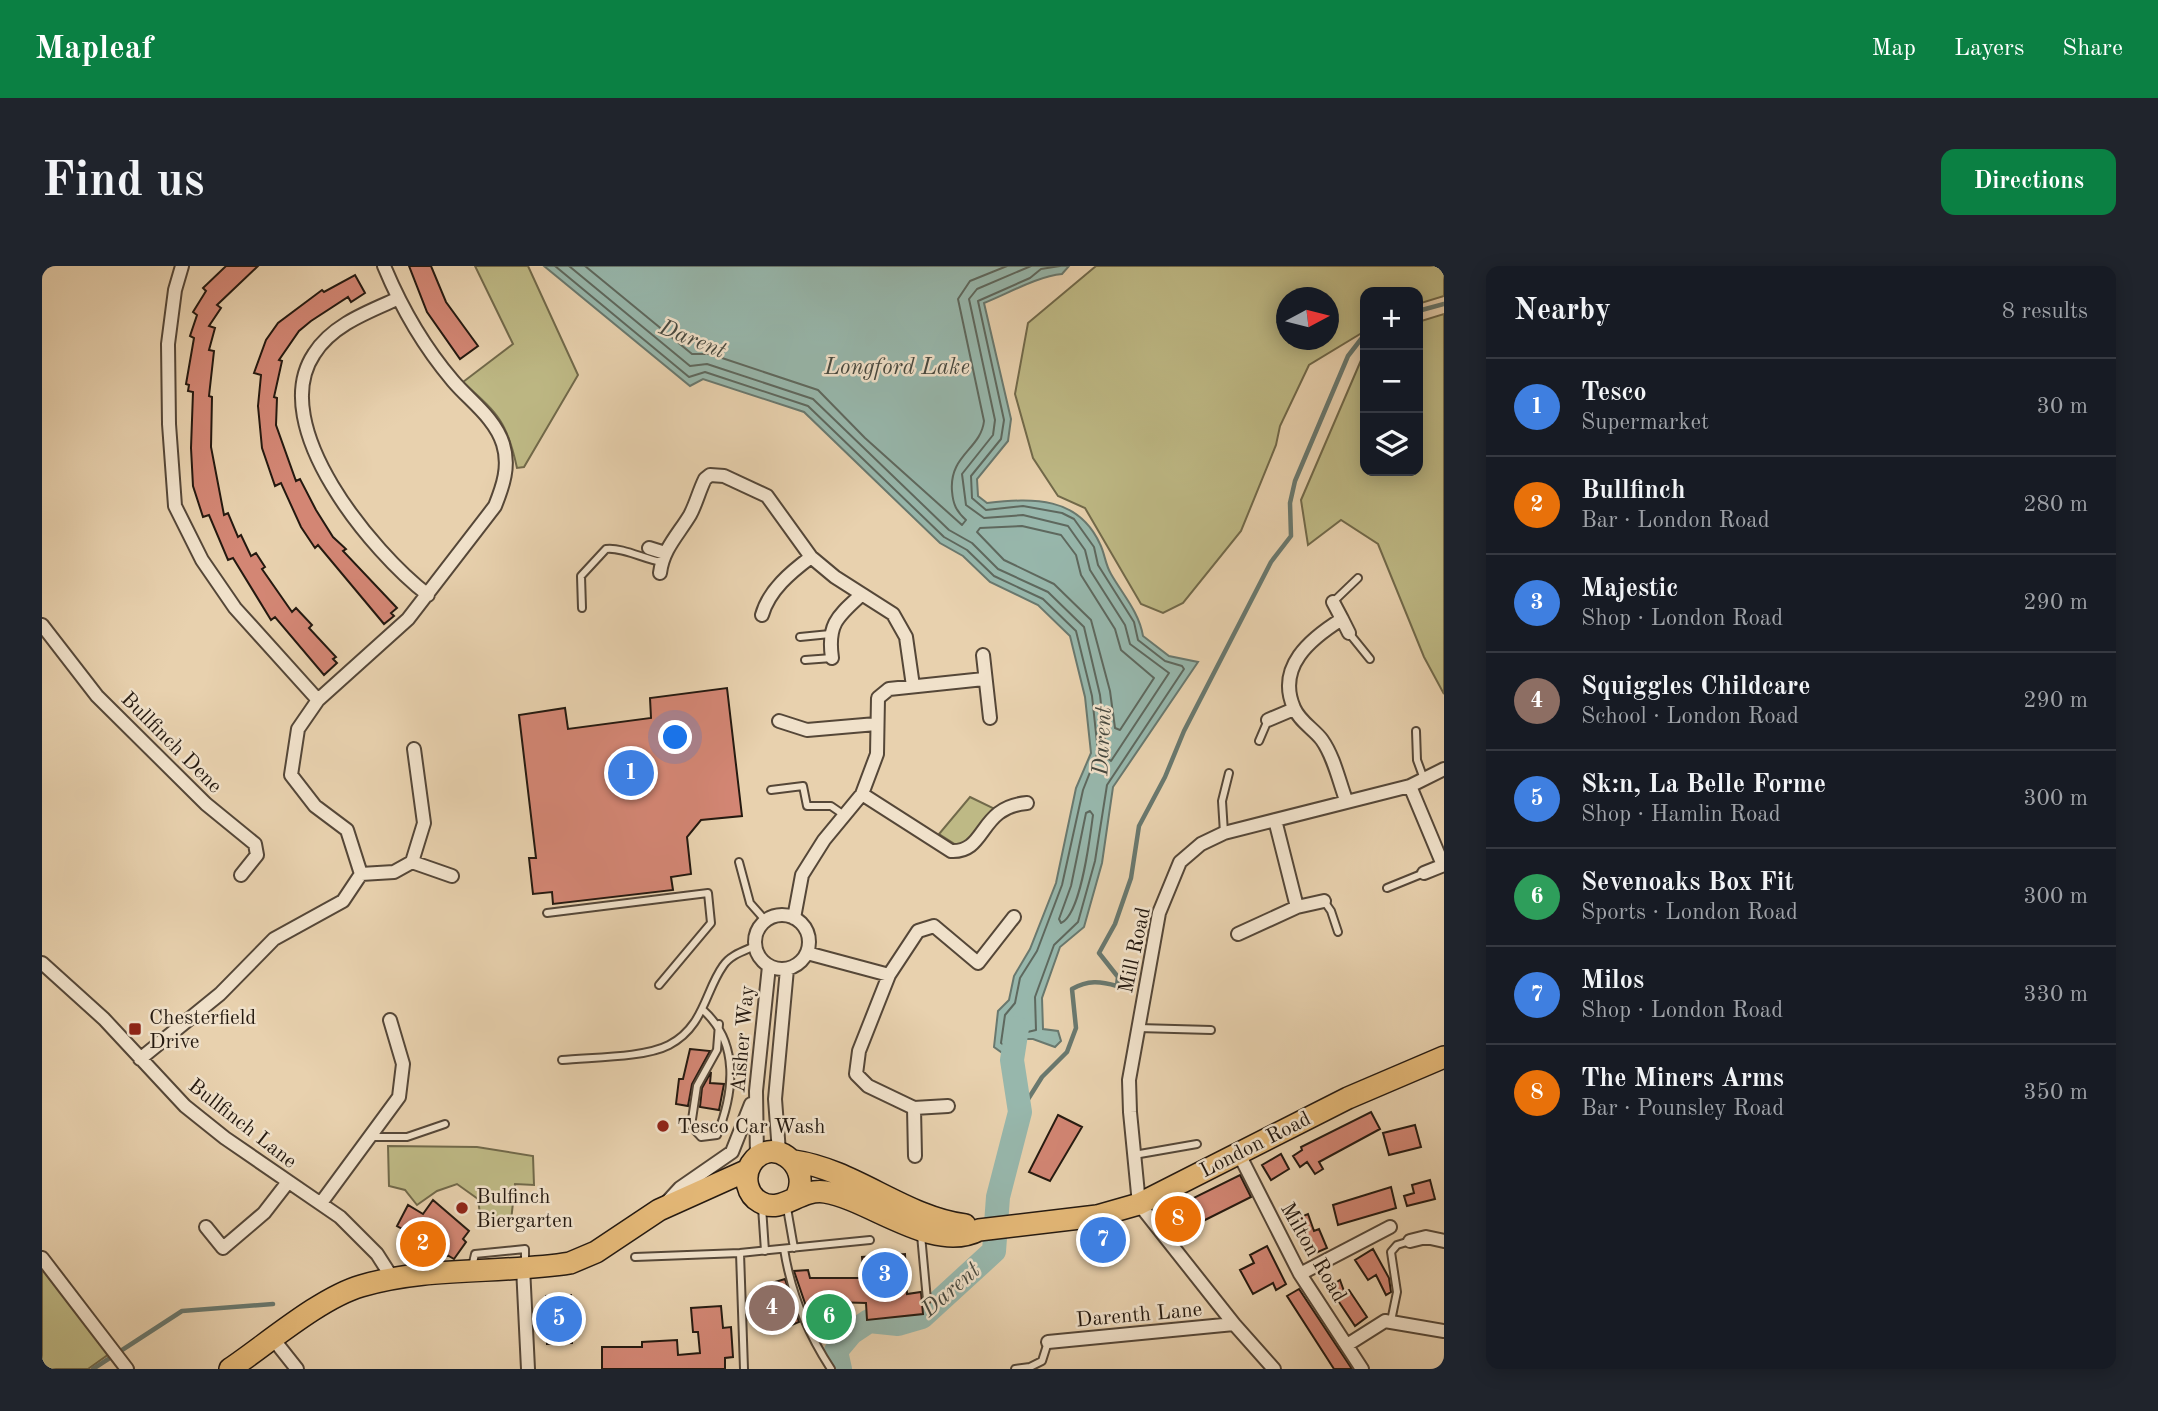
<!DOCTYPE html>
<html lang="en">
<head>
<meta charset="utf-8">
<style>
  body { margin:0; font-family:"Old Standard TT",serif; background:#20242c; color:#f1f3f6 }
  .controls { position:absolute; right:21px; top:21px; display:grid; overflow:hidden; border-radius:14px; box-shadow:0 4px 18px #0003 }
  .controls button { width:63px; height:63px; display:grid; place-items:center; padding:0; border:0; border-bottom:2px solid #363941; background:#171b24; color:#f1f3f6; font:35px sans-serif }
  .compass { position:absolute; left:1234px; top:21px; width:63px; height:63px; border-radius:50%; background:#171b24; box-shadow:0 4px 18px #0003; rotate:83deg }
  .you { position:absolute; left:634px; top:472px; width:24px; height:24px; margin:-18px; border:5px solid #fff; border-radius:50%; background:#1a73e8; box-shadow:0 0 0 10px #1a73e833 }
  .badge { display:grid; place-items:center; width:46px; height:46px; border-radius:50%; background:#0b8043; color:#fff; font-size:23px; font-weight:700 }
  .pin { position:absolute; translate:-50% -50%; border:4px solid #fff; box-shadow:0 2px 7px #0006 }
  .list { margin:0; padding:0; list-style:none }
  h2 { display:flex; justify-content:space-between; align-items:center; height:91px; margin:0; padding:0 28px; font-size:30px }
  h2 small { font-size:23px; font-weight:400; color:#9ea1a6 }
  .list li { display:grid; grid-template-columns:46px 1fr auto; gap:21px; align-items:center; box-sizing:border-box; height:98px; padding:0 28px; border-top:2px solid #363941 }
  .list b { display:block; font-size:26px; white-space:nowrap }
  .list p { margin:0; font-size:23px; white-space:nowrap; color:#9ea1a6 }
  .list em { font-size:23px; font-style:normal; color:#9ea1a6 }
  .icon { flex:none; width:38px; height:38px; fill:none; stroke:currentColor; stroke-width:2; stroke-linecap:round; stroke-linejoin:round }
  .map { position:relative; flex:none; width:1402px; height:1103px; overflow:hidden; border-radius:14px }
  header { display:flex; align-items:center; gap:42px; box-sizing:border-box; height:98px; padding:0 35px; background:#0b8043; color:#fff }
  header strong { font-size:33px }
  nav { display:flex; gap:38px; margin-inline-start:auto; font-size:24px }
  .intro { display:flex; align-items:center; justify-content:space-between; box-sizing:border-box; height:168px; padding:0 42px }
  h1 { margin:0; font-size:49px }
  .button { padding:18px 32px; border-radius:14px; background:#0b8043; color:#fff; font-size:24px; font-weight:700 }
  main { display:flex; gap:42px; padding:0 42px }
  aside { flex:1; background:#171b24; border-radius:14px; box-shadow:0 4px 18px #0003 }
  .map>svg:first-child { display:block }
  .green { fill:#beb985; stroke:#71694a; stroke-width:2; fill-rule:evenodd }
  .water { fill:#97b7ac; stroke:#69786e; stroke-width:2 }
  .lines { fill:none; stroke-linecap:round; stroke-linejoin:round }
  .shore { stroke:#5e685e; stroke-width:2 }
  .stream { stroke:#69786e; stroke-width:4.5 }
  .river { stroke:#97b7ac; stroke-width:24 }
  .building { fill:#d38674; stroke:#241910; stroke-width:2 }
  .lane-casing { stroke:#554738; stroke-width:10 }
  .street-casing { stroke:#554738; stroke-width:16 }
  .primary-casing { stroke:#241910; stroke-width:24 }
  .lane { stroke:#f0e1ca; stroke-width:6 }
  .street { stroke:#f0e1ca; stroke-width:12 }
  .primary { stroke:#e4b877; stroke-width:21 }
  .poi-dot { fill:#8f2418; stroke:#f0e1ca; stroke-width:2.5 }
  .labels { text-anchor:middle; stroke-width:5; stroke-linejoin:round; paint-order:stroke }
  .street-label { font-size:21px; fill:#241910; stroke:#f0e1ca }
  .poi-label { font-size:21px; fill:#241910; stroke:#f0e1ca; text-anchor:start }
  .water-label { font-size:23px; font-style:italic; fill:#46483f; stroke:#f0e1ca }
</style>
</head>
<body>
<header>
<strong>Mapleaf</strong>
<nav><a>Map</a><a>Layers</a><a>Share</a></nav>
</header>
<div class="intro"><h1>Find us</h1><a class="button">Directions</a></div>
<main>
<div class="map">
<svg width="1402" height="1103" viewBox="0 0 1402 1103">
  <rect width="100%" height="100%" fill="#e8d1ae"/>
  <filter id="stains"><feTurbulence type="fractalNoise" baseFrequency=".00286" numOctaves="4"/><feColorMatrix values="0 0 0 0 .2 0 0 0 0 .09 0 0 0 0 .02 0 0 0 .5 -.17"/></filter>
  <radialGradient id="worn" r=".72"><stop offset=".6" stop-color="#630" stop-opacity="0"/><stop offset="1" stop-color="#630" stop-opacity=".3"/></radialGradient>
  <path class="green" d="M433,0H486L536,109L482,201L475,202C465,155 456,148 421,116L471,78Z
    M1054,0H1402V30L1376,38V26H1323V65L1267,99L1238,160L1234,179L1199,265L1141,337L1121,347L1099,338L1043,242L1016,230L991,192L973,128L986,57ZM1244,32H1286V74H1244Z
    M1402,48V428L1382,391L1336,278L1299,254L1266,279L1259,234L1323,85V205H1376V56Z
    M928,531L953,543L922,584L897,568Z
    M346,880L435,881L491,890L492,919L473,918L469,955L439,956L436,933L415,918L395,925L375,939L363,924L347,920Z
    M0,1003L67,1088L46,1103H0Z"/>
  <path class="water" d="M502,0H1027L1020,8C996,10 965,28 942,37L969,153L966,175L935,213L936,230L945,237C991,232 1036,230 1058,278C1063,288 1063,298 1069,308C1081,329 1097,346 1101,370L1127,390L1156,396L1071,521L1060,597L1042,661L1018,681L1000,732L1001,763L1016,765L1019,775L1013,781L991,773H981L970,794L952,781L956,745L967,734L972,710L988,683L1014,617L1034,522L1049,487L1043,431L1028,370L996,339L948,316L921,290L898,277L762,146L661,113L648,120Z"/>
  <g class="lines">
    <path class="shore" d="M513,0L647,111L663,106L766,140L902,271L925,284L952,310L1001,333L1034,365L1050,430L1056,486L1041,524L1020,619L995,685L978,712L973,737L963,749L959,777L966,782L977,768L994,764L993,731L1012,679L1036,656L1053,595L1065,519L1142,403L1140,400L1123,395L1096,374L1092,356L1056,299L1052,281L1032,253L1020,247L981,240L944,244L930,232L929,210L959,173L962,154L936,35L988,12L999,3L1018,0
      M527,0L648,100L665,98L771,133L907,264L930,277L956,303L1006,326L1042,361L1058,429L1065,492L1069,495L1127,407L1088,378L1083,359L1048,304L1043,284L1026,260L981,249L942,252L924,239L920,208L951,169L953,154L927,33L935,23L989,0
      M543,0L650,88H668L776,124L823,172L920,259L924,254C914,245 911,238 910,225C907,189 939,183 942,155L916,33L928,15L965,0
      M980,260L1019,269L1034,289L1039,309L1073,363L1079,384L1112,412L1078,464L1073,462L1068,425L1049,354L1012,318L962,294L935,266L938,262Z
      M1048,545L1051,549C1048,571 1039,649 1019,657L1017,653L1029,620L1044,547Z"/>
    <path class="stream" d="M1376,45L1402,38
      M978,846L1000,811L1025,786L1034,762L1030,723C1046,714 1058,715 1075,720L1076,711L1057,687L1073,658L1089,612L1097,560L1123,511L1142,465L1229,296L1249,270L1248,237L1253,215L1306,90L1323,68
      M51,1103L140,1045L231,1038"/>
    <path class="river" d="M798,1103L794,1085L809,1067L827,1055L856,1058L880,1051L952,985L956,931L978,846L970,794L975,762"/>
  </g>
  <path class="building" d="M184,0H216L175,39L179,42L167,60L173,62L167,84L172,85L167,130L170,131L169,181L182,249L186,247L196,271L199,269L209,290L214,287L223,301L220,303L250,346L254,342L270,359L267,362L294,391L291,393L295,397L282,409L233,351L229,354L191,292L186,294L167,249L161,251L151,220L149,182L151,126L146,125L147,119L144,118L152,72L148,70L155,49L151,46L164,25L161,22Z
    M367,0H389L404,36L436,80L418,93L385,46Z
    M313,9L323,27L309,36L306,31L269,55L257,65L237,94L240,95L232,131L235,132L234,159L254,215L258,213L274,244L291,271L304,283L301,285L355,342L349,347L352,350L342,358L276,279L273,282L259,261L239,217L233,220L220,182L216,140L219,109L212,107L224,74L236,57L280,24L282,26Z
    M685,422L700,550L659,554L645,571L649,608L629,611L631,624L511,638L510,626L491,628L487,592H494L477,449L523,442L526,463L609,452L608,432Z
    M648,783L668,785L650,818L646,840L634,838L637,813H641Z
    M669,806L668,817L682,818L677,844L658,841L660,822Z
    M1329,846L1338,863L1277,896L1281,903L1273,908L1265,896L1258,901L1251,890L1260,884L1259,881Z
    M1016,849L1040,861L1008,915L987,906Z
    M1373,859L1379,881L1347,889L1341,867Z
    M1239,888L1247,903L1229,914L1220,899Z
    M1198,909L1209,931L1157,957L1133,967L1129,959L1126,960L1117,949Z
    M1388,914L1393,933L1365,940L1362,930L1372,927L1370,919Z
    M1349,921L1354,942L1296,959L1291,939Z
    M391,934L427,965L421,973L424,976L412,993L405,989L400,993L371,996L362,988L373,970L355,960L366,939L381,948Z
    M1266,948L1272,965L1277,963L1285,982L1269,989L1251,954Z
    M1225,980L1244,1018L1234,1024L1231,1017L1211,1028L1198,1004L1212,997L1208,989Z
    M1331,983L1347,1012L1349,1026L1344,1029L1334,1009L1326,1014L1313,994Z
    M863,988L865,1028L879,1026L881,1048L825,1054L824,1037L791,1036L805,1056L780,1066L773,1050L768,1052L752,1005L766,1004L768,1012H822L820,991Z
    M743,1013L757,1056L733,1066L716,1021Z
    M1298,1014L1302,1025L1307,1024L1325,1051L1313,1060L1287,1021Z
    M1257,1023L1310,1103H1292L1245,1030Z
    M529,1029L530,1077L505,1078L504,1030Z
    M679,1040L681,1062L689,1061L691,1091L683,1092V1103H560V1081H600V1076L635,1074L636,1089L658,1087L656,1066H651L649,1042Z"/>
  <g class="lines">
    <g class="lane-casing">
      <path id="lane" d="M1291,336L1316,312
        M540,342L539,310L564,283C580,281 602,293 619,296
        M1307,367L1328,393
        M758,371L788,368
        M763,394L790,392
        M1374,465L1375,494L1382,513
        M1217,475L1226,454
        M729,524L761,520L765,540H789L802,549
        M1182,567L1180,535L1187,507
        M697,596L708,637L723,654
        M1345,622L1382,607
        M1282,635L1289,645L1296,666
        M505,647L666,627L669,657L617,719
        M661,744C698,777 692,827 675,869L659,871L649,860L655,820L675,784L677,758
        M1096,762L1169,764
        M520,794C549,791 602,792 627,779C662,761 663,725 681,700C688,689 702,685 713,680
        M329,871H365L403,858
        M1092,889L1155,878
        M720,941L723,985
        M745,942L752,982
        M879,969L885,1034
        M742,983C749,1027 764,1065 789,1103
        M698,987L702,1103
        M593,991L698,987L828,974
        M430,1001L433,988L483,983V999
        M1349,1055L1355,1026L1349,986L1355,979L1368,975
        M973,1103L988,1101L1000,1095L1006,1076"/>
    </g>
    <g class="street-casing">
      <path id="street" d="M140,0L133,24L126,78L127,158L133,240L160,294L193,342L276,434
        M355,33C326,46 290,59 272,88C224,160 331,287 386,329
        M607,282L623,287
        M618,307C621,283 636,269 648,249C654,238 657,225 663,213L668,209L682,210L725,230L769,291L793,311L851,348L864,371L871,420
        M1291,336L1300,353
        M720,349C727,324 749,306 769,291
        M0,359L55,430L164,538L213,578L215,589L199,609
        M941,389L948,452
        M790,392C785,358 796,350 819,329
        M1226,454L1252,443
        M737,455L765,464L834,458
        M1368,520L1401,599
        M820,528L909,585C945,587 936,541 985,537
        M1304,534C1297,515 1292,491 1280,474C1272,463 1258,456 1252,442C1234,401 1268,373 1300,353L1307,367
        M1233,554L1255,641
        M370,596L382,557L372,483
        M1382,607L1402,599
        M319,608L352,606L370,596L410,610
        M713 676a27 27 0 1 1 54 0a27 27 0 1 1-54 0Z
        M752,652L760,609L782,574L820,528L835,488L836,432L847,423L942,413
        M1196,668L1255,641L1282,635
        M765,687L847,709L876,665L892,660L936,697L972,651
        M0,697L62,753L143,840L183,872L298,951L335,988L351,1013
        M847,709L817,785L814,808L826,820L872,842
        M98,793L178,728L232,673L301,635L319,608L305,564L273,540L249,509L256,463L276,434L366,353L453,240C461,220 468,200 461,178C453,152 428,135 411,115C382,81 359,41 342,0
        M737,886L733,833L745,703
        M1196,886L1258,1008L1320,1103
        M873,890L872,842L906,840
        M715,892L714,825L727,700
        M626,935L638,922L690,886L709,838
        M279,937L357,831L361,798L348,754
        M164,961L181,982L222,947L246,916
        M1368,975L1384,971L1402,975
        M0,992L85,1103
        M481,1001L486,1103
        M1258,1008L1348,961
        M232,1074L255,1103
        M1006,1076L1192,1058
        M1305,1079L1343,1055L1402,1065
        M1232,1103L1192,1058L1097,938L1088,846L1087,814L1117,647L1138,596L1159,578L1182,567L1368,520L1402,503"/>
    </g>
    <g class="primary-casing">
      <path id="primary" d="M752,895C813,904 862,951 923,959
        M755,929C770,898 728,868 709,898C701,911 705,929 718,936C740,949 757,922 783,926C828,933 891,988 937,964L1055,950L1097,938L1306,832L1402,791
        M188,1103C225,1078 278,1032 319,1020C386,1000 460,1008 528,997L554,986L617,944L706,904"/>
    </g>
    <use href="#lane" class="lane"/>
    <use href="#street" class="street"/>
    <use href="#primary" class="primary"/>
  </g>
  <g class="poi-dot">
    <rect x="86" y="756" width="14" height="14" rx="3.5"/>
    <circle cx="621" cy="860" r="7"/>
    <circle cx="420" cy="942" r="7"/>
  </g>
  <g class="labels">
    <g class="street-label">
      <text transform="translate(130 476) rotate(45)" y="7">Bullfinch Dene</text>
      <text transform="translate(1092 684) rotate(-78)" y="7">Mill Road</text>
      <text transform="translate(700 773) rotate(-85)" y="7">Aisher Way</text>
      <text transform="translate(201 857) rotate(38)" y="7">Bullfinch Lane</text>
      <text transform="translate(1213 878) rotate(-27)" y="7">London Road</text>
      <text transform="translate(1272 986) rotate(60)" y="7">Milton Road</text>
      <text transform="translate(1097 1048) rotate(-5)" y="7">Darenth Lane</text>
    </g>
    <g class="poi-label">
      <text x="107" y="758">Chesterfield<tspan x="107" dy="24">Drive</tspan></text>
      <text x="635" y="867">Tesco Car Wash</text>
      <text x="434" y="937">Bulfinch<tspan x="434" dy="24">Biergarten</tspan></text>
    </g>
    <g class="water-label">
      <text transform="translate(651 72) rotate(22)" y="8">Darent</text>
      <text x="855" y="108">Longford Lake</text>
      <text transform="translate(1059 475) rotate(-87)" y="8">Darent</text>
      <text transform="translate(908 1023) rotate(-41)" y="8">Darent</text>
    </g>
  </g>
  <rect width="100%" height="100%" filter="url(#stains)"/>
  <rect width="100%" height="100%" fill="url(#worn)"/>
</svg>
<div class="controls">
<button>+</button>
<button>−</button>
<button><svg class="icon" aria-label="layers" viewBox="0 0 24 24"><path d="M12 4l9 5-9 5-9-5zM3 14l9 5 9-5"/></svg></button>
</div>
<svg class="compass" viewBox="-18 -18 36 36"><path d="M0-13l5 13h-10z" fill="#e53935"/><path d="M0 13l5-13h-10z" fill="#9ea1a6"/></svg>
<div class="you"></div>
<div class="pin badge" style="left:589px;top:507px;background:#3f7fe0">1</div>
<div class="pin badge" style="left:381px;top:978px;background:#e8710a">2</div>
<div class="pin badge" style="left:843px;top:1009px;background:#3f7fe0">3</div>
<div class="pin badge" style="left:730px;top:1042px;background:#8d6e63">4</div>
<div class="pin badge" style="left:517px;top:1053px;background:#3f7fe0">5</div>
<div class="pin badge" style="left:787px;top:1051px;background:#2e9e5b">6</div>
<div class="pin badge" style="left:1061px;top:974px;background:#3f7fe0">7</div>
<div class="pin badge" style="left:1136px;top:953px;background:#e8710a">8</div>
</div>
<aside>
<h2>Nearby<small>8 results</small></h2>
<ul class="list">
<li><span class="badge" style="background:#3f7fe0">1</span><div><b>Tesco</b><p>Supermarket</p></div><em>30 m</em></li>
<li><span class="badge" style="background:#e8710a">2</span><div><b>Bullfinch</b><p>Bar · London Road</p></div><em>280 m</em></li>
<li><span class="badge" style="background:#3f7fe0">3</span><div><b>Majestic</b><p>Shop · London Road</p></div><em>290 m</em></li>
<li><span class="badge" style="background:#8d6e63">4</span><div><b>Squiggles Childcare</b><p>School · London Road</p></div><em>290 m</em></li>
<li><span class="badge" style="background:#3f7fe0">5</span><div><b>Sk:n, La Belle Forme</b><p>Shop · Hamlin Road</p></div><em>300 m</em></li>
<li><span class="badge" style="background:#2e9e5b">6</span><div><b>Sevenoaks Box Fit</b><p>Sports · London Road</p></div><em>300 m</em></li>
<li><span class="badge" style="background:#3f7fe0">7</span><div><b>Milos</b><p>Shop · London Road</p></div><em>330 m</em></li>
<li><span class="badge" style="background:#e8710a">8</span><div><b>The Miners Arms</b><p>Bar · Pounsley Road</p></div><em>350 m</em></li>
</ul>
</aside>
</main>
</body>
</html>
